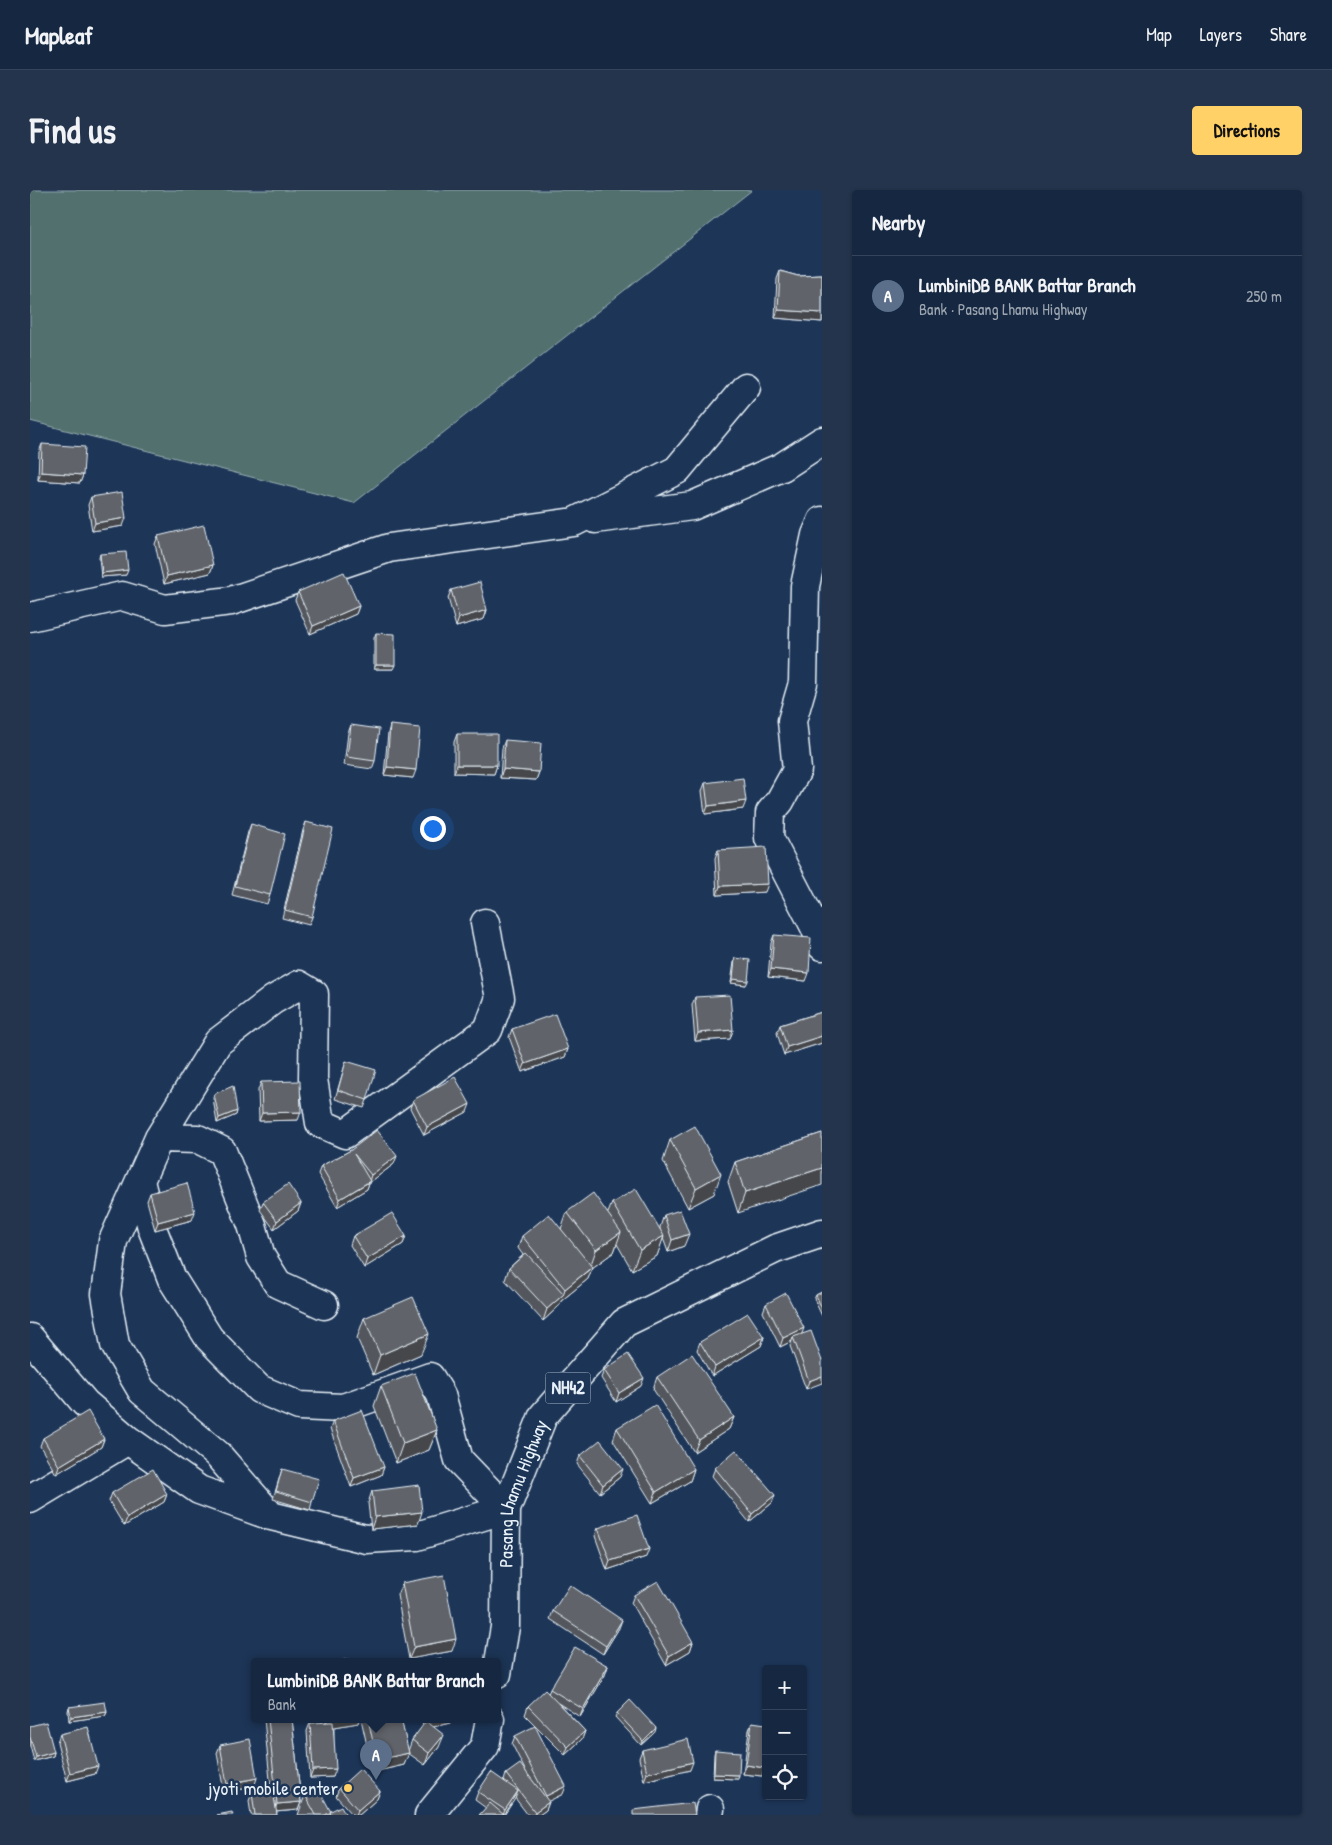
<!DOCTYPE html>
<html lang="en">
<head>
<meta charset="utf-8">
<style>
  body { margin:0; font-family:"Patrick Hand",sans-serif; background:#23344c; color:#f1f3f6 }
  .controls { position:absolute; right:15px; bottom:15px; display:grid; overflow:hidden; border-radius:5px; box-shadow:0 1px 4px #0004 }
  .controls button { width:45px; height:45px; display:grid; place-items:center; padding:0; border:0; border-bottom:1px solid #35445a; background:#162841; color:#f1f3f6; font:25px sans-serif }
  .you { position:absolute; left:402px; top:638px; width:18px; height:18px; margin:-12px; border:4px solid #fff; border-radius:50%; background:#1a73e8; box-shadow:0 0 0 8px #1a73e833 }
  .badge { display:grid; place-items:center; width:32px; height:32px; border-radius:50%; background:#ffd166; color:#fff; font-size:16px; font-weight:700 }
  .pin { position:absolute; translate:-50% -41px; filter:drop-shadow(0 1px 2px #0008) }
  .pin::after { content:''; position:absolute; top:26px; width:18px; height:15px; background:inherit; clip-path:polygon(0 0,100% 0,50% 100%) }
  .popup { position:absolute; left:221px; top:1468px; width:250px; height:65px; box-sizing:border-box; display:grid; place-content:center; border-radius:5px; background:#162841; filter:drop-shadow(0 1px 4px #0005); font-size:16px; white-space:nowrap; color:#9ea6b1 }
  .popup b { font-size:19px; color:#f1f3f6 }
  .popup::after { content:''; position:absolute; left:50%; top:100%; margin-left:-10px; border:10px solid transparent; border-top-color:#162841 }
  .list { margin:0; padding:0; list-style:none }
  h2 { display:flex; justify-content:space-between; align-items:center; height:65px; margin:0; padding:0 20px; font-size:21px }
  h2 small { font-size:16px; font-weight:400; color:#9ea6b1 }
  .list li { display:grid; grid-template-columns:32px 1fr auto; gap:15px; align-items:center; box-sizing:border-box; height:80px; padding:0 20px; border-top:1px solid #35445a }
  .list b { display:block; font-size:19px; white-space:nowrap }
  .list p { margin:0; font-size:16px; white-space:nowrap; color:#9ea6b1 }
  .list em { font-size:16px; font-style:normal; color:#9ea6b1 }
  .icon { flex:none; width:28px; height:28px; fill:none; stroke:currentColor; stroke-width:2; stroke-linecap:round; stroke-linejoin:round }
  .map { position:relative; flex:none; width:792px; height:1625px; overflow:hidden; border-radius:5px }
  header { display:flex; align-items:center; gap:30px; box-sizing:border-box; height:70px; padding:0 25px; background:#162841; border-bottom:1px solid #35445a }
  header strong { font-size:24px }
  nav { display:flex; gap:28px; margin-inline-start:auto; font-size:18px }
  .intro { display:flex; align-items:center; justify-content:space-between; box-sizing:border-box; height:120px; padding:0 30px }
  h1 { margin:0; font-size:35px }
  .button { padding:12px 22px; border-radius:5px; background:#ffd166; color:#111; font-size:18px; font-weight:700 }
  main { display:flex; gap:30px; padding:0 30px }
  aside { flex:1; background:#162841; border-radius:5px; box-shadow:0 1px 4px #0004 }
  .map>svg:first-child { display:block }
  .green { fill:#516f6e; stroke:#9cb0b3 }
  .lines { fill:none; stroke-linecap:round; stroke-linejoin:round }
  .minor-casing { stroke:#e8f1f8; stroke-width:31 }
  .major-casing { stroke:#e8f1f8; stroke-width:31 }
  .minor { stroke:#1d3557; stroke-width:28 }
  .major { stroke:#1d3557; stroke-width:28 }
  .wall { fill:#53565c; stroke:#e8f1f8 }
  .shaded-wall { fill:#44464b; stroke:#e8f1f8 }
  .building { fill:#61646b; stroke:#e8f1f8 }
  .poi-dot { fill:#ffd166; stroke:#1d3557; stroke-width:2 }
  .labels { text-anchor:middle; stroke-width:5; stroke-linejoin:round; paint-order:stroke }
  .shield { fill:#1d3557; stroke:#abb9c8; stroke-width:1 }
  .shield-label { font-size:18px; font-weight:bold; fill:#e8f1f8 }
  .street-label { font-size:19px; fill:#e8f1f8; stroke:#1d3557 }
  .poi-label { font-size:19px; fill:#e8f1f8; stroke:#1d3557; text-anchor:end }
</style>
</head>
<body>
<header>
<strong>Mapleaf</strong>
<nav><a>Map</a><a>Layers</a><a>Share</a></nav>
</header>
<div class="intro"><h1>Find us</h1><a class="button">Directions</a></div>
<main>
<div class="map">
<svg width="792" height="1625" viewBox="0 0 792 1625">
  <rect width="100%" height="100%" fill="#1d3557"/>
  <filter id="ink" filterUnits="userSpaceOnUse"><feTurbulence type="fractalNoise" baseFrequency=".02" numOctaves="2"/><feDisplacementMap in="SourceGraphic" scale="10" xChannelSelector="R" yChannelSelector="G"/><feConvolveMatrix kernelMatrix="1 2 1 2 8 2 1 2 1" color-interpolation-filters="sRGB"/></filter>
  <g filter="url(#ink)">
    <path class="green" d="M0,0H722L324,313L0,231Z"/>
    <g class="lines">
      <g class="minor-casing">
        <path id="minor" d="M565,329L662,316L752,277L792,251
          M792,331L786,345L775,396L773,493L762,531L767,580L750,611L740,623L739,648L785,737L792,756
          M0,427L92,406L135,419L201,411L359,358L544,332L647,280L716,197
          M129,948L168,949L192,961L222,1035L231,1067L248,1094L294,1115
          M0,1148L55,1213L98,1250L169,1300L241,1326L336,1349L387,1346L476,1319L429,1270L411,1205L400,1187L313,1218L269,1216L229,1199L179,1148L142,1089L122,1038L110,991
          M0,1309L98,1250
          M240,1325L187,1264L112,1201L85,1155L76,1104L83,1051L129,948L188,852L243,810L269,795L284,804L283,889L290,933L315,944L458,840L470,808L455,733
          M679,1625L680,1619"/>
      </g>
      <g class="major-casing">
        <g id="major">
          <path id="s1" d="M467,1484L475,1437L476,1319L513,1226L594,1133L745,1059L792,1043"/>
          <path d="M399,1625L455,1556L460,1529"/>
        </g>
      </g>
      <use href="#minor" class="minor"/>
      <use href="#major" class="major"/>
    </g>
    <path class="wall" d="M750,81L768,86L792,85V132L745,128L747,89Z
      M12,254L53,285L50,293L8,290L9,262Z
      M61,307L93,336L62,341L58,315Z
      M128,346L183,375L180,383L134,394L125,354Z
      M70,364L96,385L71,387L69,368Z
      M421,400L457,420L454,429L426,437L418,408Z
      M268,402L329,416L326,424L280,444L265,410Z
      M346,443L363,479H344V448Z
      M321,535L345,571L342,579L314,575L318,543Z
      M360,535L383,588L354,585L358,543Z
      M427,544L467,575L464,584L424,583V552Z
      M475,550L509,582L506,590L470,588L472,558Z
      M675,593L713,619L675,624L672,601Z
      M276,632L282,727L279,735L252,728L273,640Z
      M221,634L240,705L237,714L202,705L218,642Z
      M688,660L735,702L687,705L685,668Z
      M744,745L776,791L738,787L741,753Z
      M705,768L716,795L701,793L704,772Z
      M665,807L703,840L700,849L665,851L662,815Z
      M792,822V853L754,865L747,843L750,835Z
      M482,839L538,859L535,867L492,882L479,847Z
      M316,871L337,910L334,918L305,909Z
      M231,892L268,930L229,931L228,900Z
      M184,904L207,921L206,925L187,933L183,908Z
      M383,910L437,922L394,945L380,918Z
      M792,943L708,1023L698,992L705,972Z
      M640,950L684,1004L658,1018L633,971Z
      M321,960L364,974L339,993L337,999L307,1017L288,984L291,976Z
      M120,1003L162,1030L125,1040L117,1011Z
      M233,1012L271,1013L268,1021L244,1039L230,1020Z
      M582,1013L630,1040V1037L634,1025L654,1056L638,1062L633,1048L627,1066L602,1080L587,1054L584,1062L562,1078L558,1089L531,1111L529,1116L513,1131L475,1090L479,1078L493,1065L488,1058L492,1046L531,1039L537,1022L578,1023Z
      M323,1046H376L373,1054L334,1078L320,1055Z
      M792,1102V1126L784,1109L786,1105Z
      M736,1114L772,1144L792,1171L776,1199L760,1156L762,1151L750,1157L733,1122Z
      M334,1128L391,1164L343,1185L327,1148Z
      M734,1147L731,1156L682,1186L667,1160L670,1152Z
      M574,1180L611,1196L586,1212L571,1188Z
      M627,1187L704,1227L699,1239L664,1262L623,1199Z
      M351,1196L407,1240L399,1260L366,1273L344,1216Z
      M303,1231L354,1277L351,1285L321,1297L300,1239Z
      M587,1238L664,1279L660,1291L622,1313L583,1250Z
      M13,1248L74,1249L71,1257L26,1284L10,1256Z
      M550,1266L590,1287L570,1303L547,1274Z
      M685,1278L742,1313L719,1332L682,1286Z
      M252,1279L282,1312L280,1320L243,1309Z
      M342,1301L388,1334L341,1339L338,1313Z
      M82,1303L137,1304L134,1312L94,1336L79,1311Z
      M568,1338L616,1367L577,1380L565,1346Z
      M372,1393L422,1461L379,1469L367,1405Z
      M604,1405L663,1452L660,1461L636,1475L601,1413Z
      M523,1421L589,1438L573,1464L520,1429Z
      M578,1476L575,1485L550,1527L528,1513L555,1541L552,1549L535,1565L495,1525L498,1516L518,1504L520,1499Z
      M39,1517L77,1522L75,1526L39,1531L38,1521Z
      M587,1523L625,1542L611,1555L585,1527Z
      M234,1529H262L271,1612L268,1620L246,1622L247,1625H221L219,1611L222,1603L241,1600Z
      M291,1529H329L328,1533L304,1537L303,1587L280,1588L277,1541L280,1533H292Z
      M331,1529H371L378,1561L382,1550L393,1536L391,1529H421L420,1533L403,1537L409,1557L395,1575L378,1563L374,1575L343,1582Z
      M722,1532L732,1586L713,1584L719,1540Z
      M0,1536L24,1562L23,1566L4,1571L0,1556Z
      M30,1544L65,1584L37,1591L27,1552Z
      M485,1546L533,1604L518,1611L519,1612L516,1620L509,1625H498L485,1608L474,1625H449L456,1618L445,1610L448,1602L474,1591L476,1584L496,1582L482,1554Z
      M190,1555L224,1597L194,1602L187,1563Z
      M612,1560L660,1580L614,1591L609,1568Z
      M685,1560L708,1589L683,1588L684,1564Z
      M309,1598L350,1601L347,1609L329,1625H323L306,1606Z
      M275,1605L301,1621L316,1625H268Z"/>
    <path class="shaded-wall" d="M748,120L792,123V132L745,128Z
      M11,282L53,285L50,293L8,290Z
      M96,328L93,336L62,341L65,333Z
      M183,375L180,383L134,394L137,386Z
      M98,380L96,385L71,387L72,383Z
      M329,416L326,424L280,444L283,436Z
      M457,420L454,429L426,437L429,428Z
      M346,475H365L363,479H344Z
      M427,575H467L464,584L424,583Z
      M357,577L386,580L383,588L354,585Z
      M473,579L509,582L506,590L470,588Z
      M716,611L713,619L675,624L678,616Z
      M738,694L735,702L687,705L690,696Z
      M741,779L779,783L776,791L738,787Z
      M703,789L718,791L716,795L701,793Z
      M703,840L700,849L665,851L668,843Z
      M792,846V853L754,865L757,857Z
      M538,859L535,867L492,882L495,874Z
      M440,914L437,922L394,945L397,937Z
      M207,921L206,925L187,933L189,928Z
      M271,922L268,930L229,931L232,923Z
      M367,966L364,974L339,993L337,999L307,1017L310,1009L339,992L341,985Z
      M792,978V995L708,1023L715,1003Z
      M691,984L684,1004L658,1018L666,998Z
      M271,1013L268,1021L244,1039L247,1031Z
      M165,1022L162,1030L125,1040L128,1032Z
      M591,1042L584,1062L562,1078L558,1089L531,1111L529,1116L513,1131L517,1119L533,1105L535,1099L559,1080L566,1060Z
      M659,1044L654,1056L638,1062L642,1050Z
      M376,1046L373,1054L334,1078L337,1069Z
      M634,1046L627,1066L602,1080L610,1060Z
      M774,1138L771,1146L763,1147L762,1151L750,1157L753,1148Z
      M399,1144L391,1164L343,1185L350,1165Z
      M734,1147L731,1156L682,1186L685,1177Z
      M792,1186V1193L776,1199L779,1191Z
      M614,1188L611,1196L586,1212L589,1203Z
      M704,1227L699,1239L664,1262L669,1250Z
      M407,1240L399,1260L366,1273L373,1253Z
      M74,1249L71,1257L26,1284L29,1276Z
      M354,1277L351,1285L321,1297L324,1288Z
      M593,1279L590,1287L570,1303L573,1295Z
      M664,1279L660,1291L622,1313L626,1302Z
      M137,1304L134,1312L94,1336L97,1328Z
      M745,1305L742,1313L719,1332L722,1324Z
      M392,1322L388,1334L341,1339L345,1327Z
      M619,1359L616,1367L577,1380L580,1371Z
      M592,1430L589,1438L573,1464L576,1456Z
      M426,1449L422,1461L379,1469L384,1457Z
      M663,1452L660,1461L636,1475L639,1466Z
      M578,1476L575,1485L550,1527L553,1519Z
      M77,1522L75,1526L39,1531L41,1527Z
      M306,1529H329L328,1533L293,1539L296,1531Z
      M398,1529H421L420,1533L394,1539Z
      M626,1538L625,1542L611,1555L613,1551Z
      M555,1541L552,1549L535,1565L538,1557Z
      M414,1545L409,1557L395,1575L399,1563Z
      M24,1562L23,1566L4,1571L6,1567Z
      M379,1563L374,1575L343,1582L347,1570Z
      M663,1572L660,1580L614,1591L617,1583Z
      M716,1575L735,1578L732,1586L713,1584Z
      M68,1576L65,1584L37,1591L40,1583Z
      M306,1579L303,1587L280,1588L283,1580Z
      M684,1584L709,1585L708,1589L683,1588Z
      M227,1588L224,1597L194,1602L197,1594Z
      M536,1596L533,1604L513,1614L516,1606Z
      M350,1601L347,1609L329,1625H326L328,1620Z
      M488,1601L485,1609L474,1625H473L475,1620Z
      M271,1612L268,1620L244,1622L247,1614Z
      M519,1612L516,1620L509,1625H504L505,1622Z"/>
    <path class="building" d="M750,81L768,86L792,85V123L748,120Z
      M12,254L55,257L53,285L11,282Z
      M92,302L96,328L65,333L61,307Z
      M174,335L183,375L137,386L128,346Z
      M96,362L98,380L72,383L70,364Z
      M314,382L329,416L283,436L268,402Z
      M450,392L457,420L429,428L421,400Z
      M346,443L365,444V475H346Z
      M321,535L349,539L345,571L317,567Z
      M360,535L390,538L386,580L357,577Z
      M427,544H467V575H427Z
      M475,550L511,553L509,582L473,579Z
      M713,588L716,611L678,616L675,593Z
      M276,632L303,639L282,727L255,720Z
      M221,634L255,644L240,705L205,696Z
      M736,657L738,694L690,696L688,660Z
      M744,745L781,748L779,783L741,779Z
      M705,768L720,770L718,791L703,789Z
      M700,805L703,840L668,843L665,807Z
      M792,822V846L757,857L750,835Z
      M525,824L538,859L495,874L482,839Z
      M316,871L346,880L337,910L308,900Z
      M425,887L440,914L397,937L383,910Z
      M270,891L271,922L232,923L231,892Z
      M203,896L207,921L189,928L184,904Z
      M665,936L691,984L666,998L640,950Z
      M347,940L367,966L341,985L324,964L340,991L310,1009L291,976L321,960Z
      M792,943V978L715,1003L705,972Z
      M157,993L165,1022L128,1032L120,1003Z
      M258,994L271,1013L247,1031L233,1012Z
      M606,999L634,1046L610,1060L582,1013Z
      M563,1003L591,1042L566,1060L537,1022Z
      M650,1020L659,1044L642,1050L634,1025Z
      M362,1023L376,1046L337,1069L323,1046Z
      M519,1024L562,1077L535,1099L492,1046Z
      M496,1063L534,1104L517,1119L479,1078Z
      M792,1102V1119L786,1105Z
      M756,1103L774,1138L753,1148L736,1114Z
      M383,1107L399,1144L350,1165L334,1128Z
      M718,1123L734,1147L685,1177L670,1152Z
      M781,1141L792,1171V1186L779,1191L763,1147Z
      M598,1164L614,1188L589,1203L574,1180Z
      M662,1164L704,1227L669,1250L627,1187Z
      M385,1183L407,1240L373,1253L351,1196Z
      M625,1215L664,1279L626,1302L587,1238Z
      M332,1220L354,1277L324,1288L303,1231Z
      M58,1221L74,1249L29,1276L13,1248Z
      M570,1250L593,1279L573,1295L550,1266Z
      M706,1260L745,1305L722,1324L685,1278Z
      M123,1279L137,1304L97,1328L82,1303Z
      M252,1279L289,1289L282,1312L246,1301Z
      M389,1295L392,1322L345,1327L342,1301Z
      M607,1325L619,1359L580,1371L568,1338Z
      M414,1385L426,1449L384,1457L372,1393Z
      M628,1391L663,1452L639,1466L604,1405Z
      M540,1395L592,1430L576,1456L523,1421Z
      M545,1457L578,1476L553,1519L520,1499Z
      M411,1468V1471H399Z
      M320,1469L321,1471H309Z
      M515,1500L555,1541L538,1557L498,1516Z
      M600,1510L626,1538L613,1551L587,1523Z
      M75,1512L77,1522L41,1527L39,1517Z
      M238,1529H262L271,1612L247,1614Z
      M296,1529H306L296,1531Z
      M338,1529H371L379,1563L347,1570Z
      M396,1531L414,1545L399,1563L382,1550Z
      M16,1532L24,1562L6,1567L0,1547V1536Z
      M303,1532L306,1579L283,1580L280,1533Z
      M722,1532L736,1534L735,1578L716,1575Z
      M505,1536L536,1596L516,1606L485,1546Z
      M58,1537L68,1576L40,1583L30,1544Z
      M220,1549L227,1588L197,1594L190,1555Z
      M658,1549L663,1572L617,1583L612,1560Z
      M685,1560L710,1562L709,1585L684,1584Z
      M490,1574L519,1612L505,1622L476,1584Z
      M330,1579L350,1601L328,1620L309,1598Z
      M461,1582L488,1601L475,1620L448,1602Z
      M288,1598L301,1622L295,1625H286L275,1605Z
      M243,1600L247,1625H225L222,1603Z
      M460,1613L474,1625H449Z
      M663,1613L665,1625H603V1620Z
      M311,1616L316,1625H300L301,1621Z
      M202,1622L203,1625H187Z"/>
  </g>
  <circle class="poi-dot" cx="318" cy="1598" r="5"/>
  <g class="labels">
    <rect class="shield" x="515.5" y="1182.5" width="45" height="31" rx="4"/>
    <g class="shield-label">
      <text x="538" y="1204">NH42</text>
    </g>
    <g class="street-label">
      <text dy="7" stroke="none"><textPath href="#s1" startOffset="184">Pasang Lhamu Highway</textPath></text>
    </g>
    <g class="poi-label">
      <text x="308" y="1605">jyoti mobile center</text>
    </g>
  </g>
</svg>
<div class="controls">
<button>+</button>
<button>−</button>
<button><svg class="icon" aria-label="locate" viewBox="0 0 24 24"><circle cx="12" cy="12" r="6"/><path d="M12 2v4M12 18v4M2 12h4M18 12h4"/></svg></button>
</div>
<div class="you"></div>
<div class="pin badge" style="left:346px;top:1590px;background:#5c6f8a">A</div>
<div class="popup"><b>LumbiniDB BANK Battar Branch</b>Bank</div>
</div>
<aside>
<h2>Nearby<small></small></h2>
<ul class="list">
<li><span class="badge" style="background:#5c6f8a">A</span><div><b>LumbiniDB BANK Battar Branch</b><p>Bank · Pasang Lhamu Highway</p></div><em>250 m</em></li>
</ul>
</aside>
</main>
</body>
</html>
